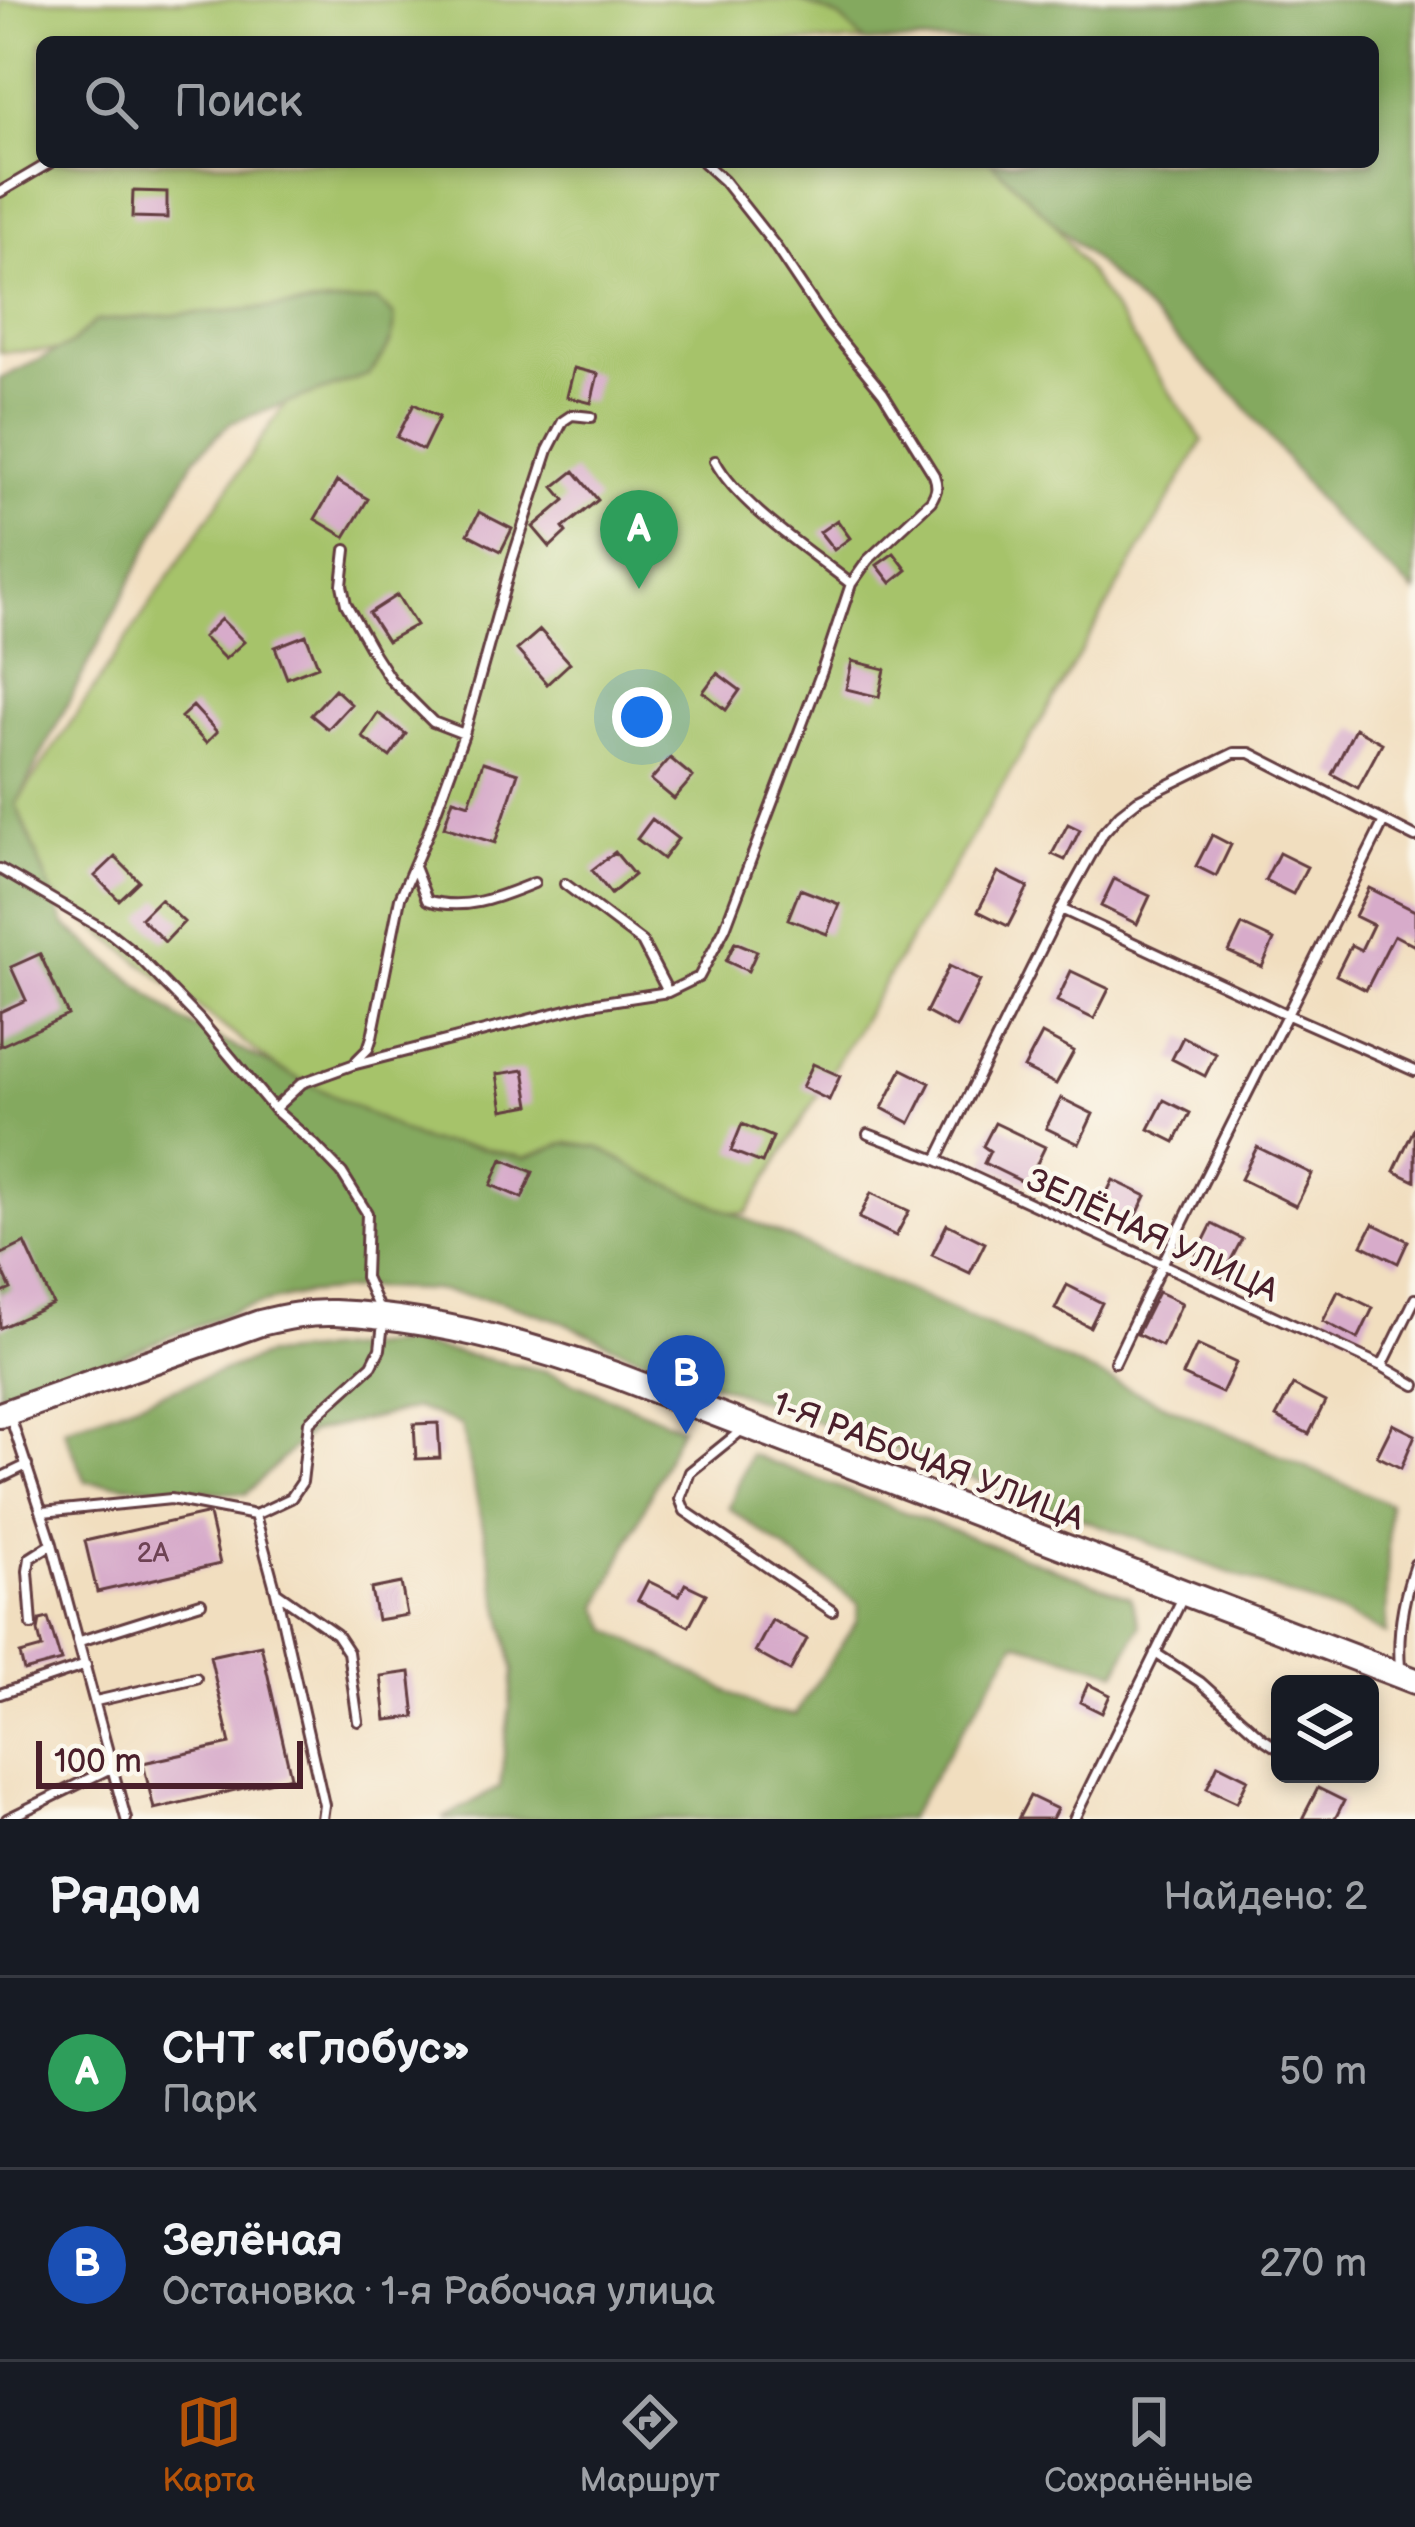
<!DOCTYPE html>
<html lang="ru">
<head>
<meta charset="utf-8">
<style>
  body { margin:0; font-family:"Balsamiq Sans",sans-serif; background:#242831; color:#f1f3f6 }
  .controls { position:absolute; right:36px; bottom:36px; display:grid; overflow:hidden; border-radius:18px; box-shadow:0 6px 18px #0003 }
  .controls button { width:108px; height:108px; display:grid; place-items:center; padding:0; border:0; border-bottom:3px solid #363941; background:#171b24; color:#f1f3f6; font:60px sans-serif }
  .scale { position:absolute; left:36px; bottom:30px; width:267px; box-sizing:border-box; padding-left:12px; border:6px solid #4a1f2b; border-top:0; font-size:33px; line-height:42px; white-space:nowrap; color:#4a1f2b; -webkit-text-stroke:9px #fbf7ec; paint-order:stroke }
  .you { position:absolute; left:642px; top:717px; width:42px; height:42px; margin:-30px; border:9px solid #fff; border-radius:50%; background:#1a73e8; box-shadow:0 0 0 18px #1a73e833 }
  .badge { display:grid; place-items:center; width:78px; height:78px; border-radius:50%; background:#b45309; color:#fff; font-size:39px; font-weight:700 }
  .pin { position:absolute; translate:-50% -99px; filter:drop-shadow(0 3px 6px #0008) }
  .pin::after { content:''; position:absolute; top:63px; width:42px; height:36px; background:inherit; clip-path:polygon(0 0,100% 0,50% 100%) }
  .list { margin:0; padding:0; list-style:none }
  h2 { display:flex; justify-content:space-between; align-items:center; height:156px; margin:0; padding:0 48px; font-size:51px }
  h2 small { font-size:39px; font-weight:400; color:#9ea1a6 }
  .list li { display:grid; grid-template-columns:78px 1fr auto; gap:36px; align-items:center; box-sizing:border-box; height:192px; padding:0 48px; border-top:3px solid #363941 }
  .list b { display:block; font-size:45px; white-space:nowrap }
  .list p { margin:0; font-size:39px; white-space:nowrap; color:#9ea1a6 }
  .list em { font-size:39px; font-style:normal; color:#9ea1a6 }
  .icon { flex:none; width:66px; height:66px; fill:none; stroke:currentColor; stroke-width:2; stroke-linecap:round; stroke-linejoin:round }
  .map { position:relative; flex:none; width:1415px; height:1819px; overflow:hidden }
  .search { position:absolute; background:#171b24; box-shadow:0 6px 18px #0003; left:36px; right:36px; top:36px; height:132px; display:flex; align-items:center; gap:30px; box-sizing:border-box; padding:0 42px; border-radius:18px; color:#9ea1a6; font-size:45px }
  .sheet { height:540px; background:#171b24 }
  nav { display:flex; justify-content:space-around; align-items:center; box-sizing:border-box; height:168px; border-top:3px solid #363941; background:#171b24; font-size:33px; color:#9ea1a6 }
  nav a { display:grid; justify-items:center; gap:6px }
  nav .on { color:#b45309 }
  .map>svg:first-child { display:block }
  .green { fill:#a6c36a; stroke:#78714a; stroke-width:3 }
  .forest { fill:#84a95e; stroke:#676444; stroke-width:3 }
  .building { fill:#d7abca }
  .lines { fill:none; stroke-linecap:round; stroke-linejoin:round }
  .service-casing { stroke:#633c41; stroke-width:14 }
  .primary-casing { stroke:#633c41; stroke-width:30 }
  .service { stroke:#fff; stroke-width:8 }
  .primary { stroke:#fff; stroke-width:24 }
  .labels { text-anchor:middle; stroke-width:9; stroke-linejoin:round; paint-order:stroke }
  .number-label { font-size:27px; fill:#6d4253 }
  .street-label { font-size:33px; fill:#4a1f2b; stroke:#fbf7ec }
</style>
</head>
<body>
<div class="map">
<svg width="1415" height="1819" viewBox="0 0 1415 1819">
  <rect width="100%" height="100%" fill="#fbf7ec"/>
  <filter id="ink" filterUnits="userSpaceOnUse"><feTurbulence type="fractalNoise" baseFrequency=".00833" numOctaves="2"/><feDisplacementMap in="SourceGraphic" scale="24" xChannelSelector="R" yChannelSelector="G"/><feConvolveMatrix kernelMatrix="1 2 1 2 8 2 1 2 1" color-interpolation-filters="sRGB"/></filter>
  <filter id="wash" filterUnits="userSpaceOnUse"><feTurbulence type="fractalNoise" baseFrequency=".004" numOctaves="4" result="noise"/><feDisplacementMap in="SourceGraphic" scale="48" xChannelSelector="R" yChannelSelector="G"/><feGaussianBlur stdDeviation="2.7" result="paint"/><feColorMatrix in="noise" values="0 0 0 0 0 0 0 0 0 0 0 0 0 0 0 0 0 1.4 0 .05"/><feComposite in="paint" operator="in"/></filter>
  <g filter="url(#wash)">
    <rect width="100%" height="100%" fill="#f1debf"/>
    <path class="green" d="M0,0H903L932,42H42V162H1013L1203,441L1032,736L747,1213L444,1197L0,854V828L325,344L0,352Z"/>
    <path class="forest" d="M798,0H1415V593L1330,515L1240,400L991,162H1373V42H865L840,18Z
      M376,300L394,315C397,338 384,358 368,375L230,423L194,459L16,804L65,925L181,1020L424,1141L476,1147L525,1158L566,1143L600,1148L645,1174L1389,1504L1386,1634L1344,1615L620,1349L561,1321L498,1301L433,1290L368,1288L303,1294L239,1309L0,1405V379L71,344L95,321Z
      M407,1343L546,1371L681,1427L599,1607L610,1630L768,1712L795,1715L856,1622L859,1604L729,1508L750,1454L1130,1597L1140,1625L1117,1672L1016,1642L908,1819H442L500,1787L514,1671L461,1425L417,1408L310,1432L246,1494L86,1482L64,1429L266,1355Z"/>
    <g id="blocks">
      <path class="building" d="M133,191L167,192V218L132,217Z
        M574,368L598,374L591,403L567,397Z
        M414,404L439,417L423,450L397,437Z
        M574,471L598,500L563,528L566,532L550,547L533,527L565,500L554,487Z
        M337,481L368,499L345,537L315,519Z
        M479,512L512,529L501,551L468,534Z
        M837,520L850,538L834,550L820,532Z
        M894,553L907,570L891,583L877,565Z
        M397,595L416,625L387,641L369,613Z
        M221,619L244,642L225,659L203,637Z
        M540,630L570,663L547,684L517,650Z
        M306,635L318,666L287,678L275,647Z
        M852,661L885,669L879,697L846,689Z
        M717,673L740,690L726,710L703,692Z
        M335,689L351,704L328,729L311,715Z
        M193,706L217,732L206,743L181,717Z
        M378,713L406,734L390,757L362,737Z
        M1355,728L1382,743L1358,788L1332,774Z
        M670,758L693,777L674,799L651,780Z
        M483,762L518,773L495,843L444,827L453,799L469,804Z
        M652,819L678,839L663,859L637,839Z
        M1068,824L1080,830L1065,860L1052,854Z
        M1212,835L1231,845L1216,876L1196,866Z
        M615,852L634,875L611,894L592,870Z
        M1279,853L1307,867L1293,894L1265,880Z
        M115,857L139,881L119,900L95,876Z
        M998,872L1028,887L1008,926L978,911Z
        M1114,879L1150,896L1137,924L1101,906Z
        M1369,888L1415,911V946L1394,935L1366,990L1336,975L1351,945L1361,950L1373,925L1355,916Z
        M800,889L839,904L827,934L788,919Z
        M160,899L184,922L165,942L141,918Z
        M1242,925L1274,940L1262,967L1229,952Z
        M735,942L757,951L748,971L726,961Z
        M40,954L68,1015L0,1046V1012L26,1000L11,967Z
        M949,966L980,981L956,1028L926,1012Z
        M1071,971L1109,989L1094,1019L1057,1001Z
        M1042,1034L1074,1051L1056,1084L1024,1068Z
        M1183,1037L1216,1054L1205,1076L1172,1059Z
        M813,1064L840,1076L829,1100L802,1087Z
        M902,1069L930,1083L910,1123L882,1108Z
        M524,1070L530,1105L503,1110L497,1074Z
        M1061,1098L1093,1114L1079,1144L1046,1128Z
        M1164,1100L1190,1113L1175,1142L1149,1129Z
        M995,1123L1045,1147L1027,1184L984,1163L990,1151L983,1146Z
        M742,1124L773,1137L762,1163L731,1151Z
        M1415,1127V1181L1394,1171Z
        M1257,1147L1312,1174L1296,1206L1241,1179Z
        M502,1159L533,1172L522,1198L491,1185Z
        M1113,1180L1146,1196L1131,1227L1098,1211Z
        M871,1193L909,1211L896,1236L859,1218Z
        M947,1224L985,1243L970,1273L932,1255Z
        M1212,1224L1242,1239L1222,1277L1193,1262Z
        M1373,1224L1408,1241L1398,1263L1362,1245Z
        M25,1243L53,1304L0,1328V1294L11,1289L0,1265V1255Z
        M1067,1285L1102,1303L1090,1327L1055,1309Z
        M1338,1291L1373,1308L1358,1339L1323,1321Z
        M1158,1292L1182,1303L1162,1346L1137,1334Z
        M1197,1345L1236,1363L1222,1393L1183,1375Z
        M1293,1385L1325,1402L1309,1434L1276,1417Z
        M438,1423L440,1458L416,1459L414,1424Z
        M1393,1424L1415,1435L1401,1468L1377,1456Z
        M205,1514L209,1515L220,1564L97,1592L85,1541Z
        M648,1581L679,1596L685,1584L706,1594L689,1626L638,1600Z
        M401,1583L407,1615L377,1620L371,1589Z
        M48,1618L61,1661L24,1671L20,1654L42,1648L38,1631L40,1620Z
        M772,1620L807,1639L790,1671L755,1652Z
        M261,1645L291,1777L154,1809L143,1763L230,1744L210,1656Z
        M410,1672L415,1717L386,1720L381,1676Z
        M1088,1684L1110,1695L1102,1713L1080,1702Z
        M1218,1764L1248,1779L1237,1802L1207,1788Z
        M1318,1788L1344,1801L1335,1819H1302Z
        M1030,1796L1057,1809L1052,1819H1018Z"/>
    </g>
  </g>
  <g filter="url(#ink)">
    <use href="#blocks" fill-opacity="0" stroke="#633c41" stroke-width="3"/>
    <g class="lines">
      <g class="service-casing">
        <path id="service" d="M0,192L51,162
          M715,461C739,506 810,551 851,584
          M346,550L342,585L346,604L374,654L390,679L433,722L464,734
          M414,867L427,900C465,912 499,897 534,883
          M0,869L110,933L136,954L199,1019L274,1109L315,1145L342,1173L367,1213L365,1277L379,1309
          M565,884L642,942L668,992
          M1061,909L1288,1015L1415,1071
          M357,1060L368,1049L372,1037L400,898L428,833L464,734L512,561L548,450L563,421L572,415L591,417
          M274,1109L302,1083L352,1065L590,1004L668,992L699,977L725,928L822,671L851,584L868,560L931,501C937,491 938,486 934,475L883,393L830,328L773,243L724,181L703,162
          M868,1134L937,1160L1382,1366L1415,1385
          M937,1160L1061,909L1103,833L1120,814L1138,800L1234,753H1250L1415,837
          M1115,1362C1201,1180 1295,1002 1384,821
          M1382,1366L1415,1299
          M11,1419L52,1544L126,1819
          M742,1430L690,1472L680,1499L685,1511L832,1611
          M0,1478L27,1465
          M43,1512L171,1499L255,1515
          M276,1592L336,1634L348,1652L358,1721
          M32,1625L28,1571L30,1558L52,1544
          M80,1641L201,1603
          M1155,1653L1200,1682L1262,1738L1280,1750
          M1400,1667C1397,1631 1403,1598 1415,1564
          M0,1694L86,1665
          M96,1701L196,1678
          M7,1819L113,1767
          M322,1819L324,1805L276,1592L255,1515L291,1498L302,1482L309,1422L372,1365L380,1349L383,1323
          M1074,1819L1182,1599"/>
      </g>
      <g class="primary-casing">
        <path id="primary" d="M0,1415L260,1323C285,1317 309,1312 334,1313C429,1317 526,1343 615,1375L1415,1681"/>
      </g>
      <use href="#service" class="service"/>
      <use href="#primary" class="primary"/>
    </g>
  </g>
  <g class="labels">
    <g class="number-label">
      <text x="153" y="1562">2А</text>
    </g>
    <g class="street-label">
      <text transform="translate(1153 1234) rotate(25)" y="12">ЗЕЛЁНАЯ УЛИЦА</text>
      <text transform="translate(929 1460) rotate(21)" y="12">1-Я РАБОЧАЯ УЛИЦА</text>
    </g>
  </g>
</svg>
<div class="controls">
<button><svg class="icon" aria-label="layers" viewBox="0 0 24 24"><path d="M12 4l9 5-9 5-9-5zM3 14l9 5 9-5"/></svg></button>
</div>
<div class="scale">100 m</div>
<div class="you"></div>
<div class="pin badge" style="left:639px;top:589px;background:#2e9e5b">A</div>
<div class="pin badge" style="left:686px;top:1434px;background:#1a4fb4">B</div>
<div class="search"><svg class="icon" aria-label="search" viewBox="0 0 24 24"><circle cx="10" cy="10" r="6"/><path d="M15 15l6 6"/></svg>Поиск</div>
</div>
<section class="sheet">
<h2>Рядом<small>Найдено: 2</small></h2>
<ul class="list">
<li><span class="badge" style="background:#2e9e5b">A</span><div><b>СНТ «Глобус»</b><p>Парк</p></div><em>50 m</em></li>
<li><span class="badge" style="background:#1a4fb4">B</span><div><b>Зелёная</b><p>Остановка · 1-я Рабочая улица</p></div><em>270 m</em></li>
</ul>
</section>
<nav>
<a class="on"><svg class="icon" aria-label="map" viewBox="0 0 24 24"><path d="M3 6l6-2 6 2 6-2v14l-6 2-6-2-6 2zM9 4v14M15 6v14"/></svg>Карта</a>
<a><svg class="icon" aria-label="directions" viewBox="0 0 24 24"><path d="M12 3l9 9-9 9-9-9zM9 14v-3h6M13 9l2 2-2 2"/></svg>Маршрут</a>
<a><svg class="icon" aria-label="saved" viewBox="0 0 24 24"><path d="M7 4h10v16l-5-4-5 4z"/></svg>Сохранённые</a>
</nav>
</body>
</html>
